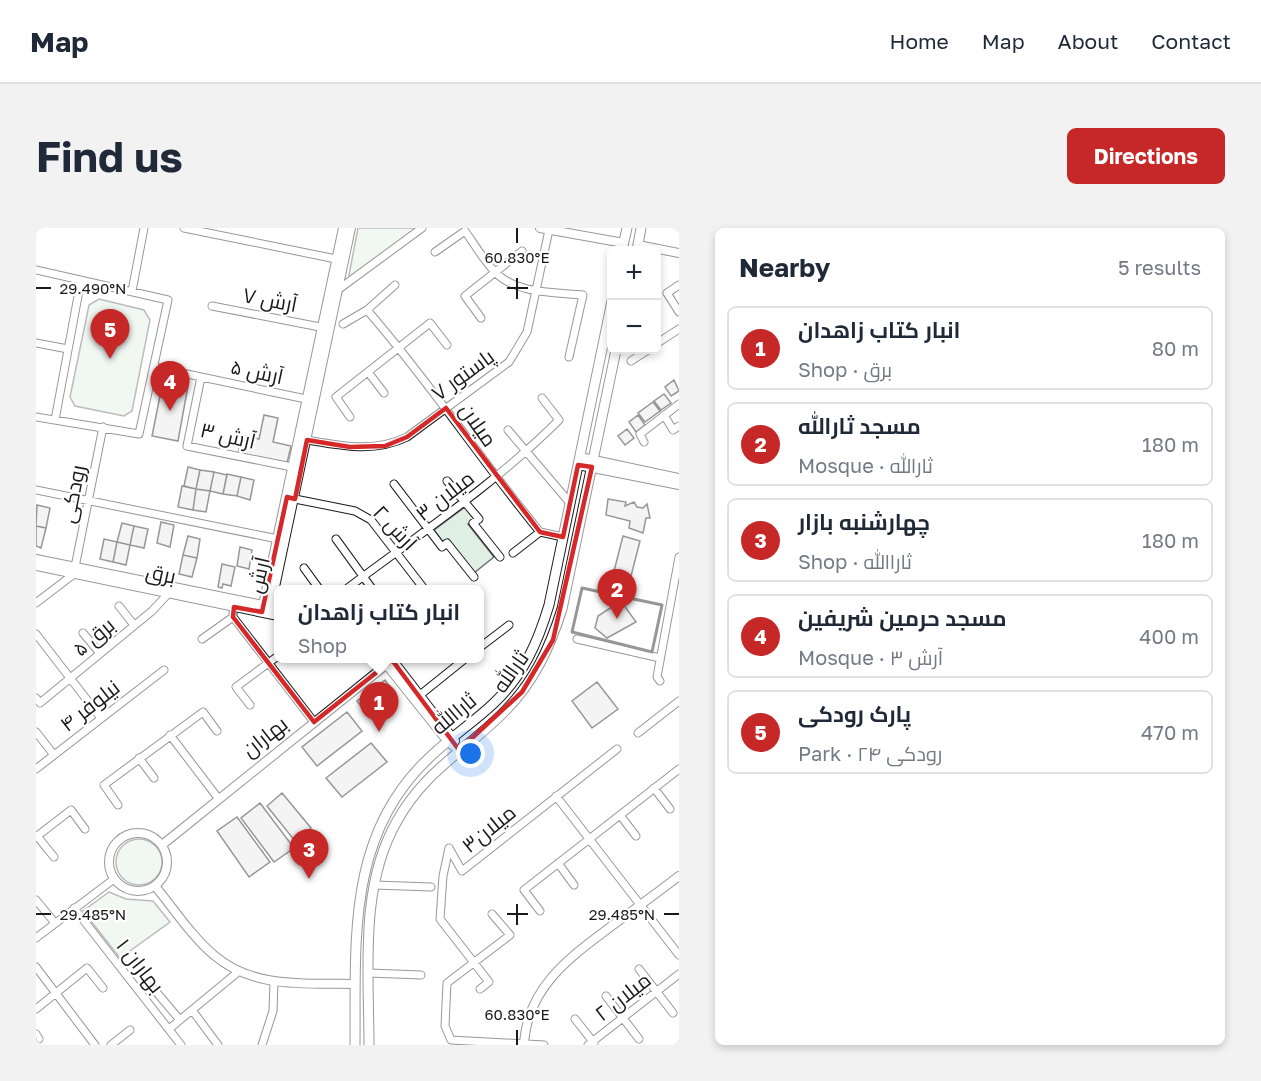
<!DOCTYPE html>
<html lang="en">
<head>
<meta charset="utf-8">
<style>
  body { margin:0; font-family:"Golos Text",Cairo,sans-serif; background:#f2f2f3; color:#1f2937 }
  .controls { position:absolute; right:18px; top:18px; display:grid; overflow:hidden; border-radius:9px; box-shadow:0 3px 9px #0003 }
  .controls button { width:54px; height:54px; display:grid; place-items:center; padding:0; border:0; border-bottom:2px solid #e0e1e3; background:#fff; color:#1f2937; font:30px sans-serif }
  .you { position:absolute; left:435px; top:526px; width:21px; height:21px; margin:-15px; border:4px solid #fff; border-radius:50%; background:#1a73e8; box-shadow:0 0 0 9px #1a73e833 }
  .badge { display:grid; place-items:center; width:39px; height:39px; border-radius:50%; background:#c62828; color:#fff; font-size:20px; font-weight:700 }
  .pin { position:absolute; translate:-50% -50px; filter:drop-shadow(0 2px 3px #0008) }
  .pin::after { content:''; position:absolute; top:32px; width:21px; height:18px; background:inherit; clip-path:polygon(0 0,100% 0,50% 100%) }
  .popup { position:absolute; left:238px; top:357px; width:210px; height:78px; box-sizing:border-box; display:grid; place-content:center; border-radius:9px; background:#fff; filter:drop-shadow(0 2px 4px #0005); font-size:20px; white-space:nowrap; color:#747a83 }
  .popup b { font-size:22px; color:#1f2937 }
  .popup::after { content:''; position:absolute; left:50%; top:100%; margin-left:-12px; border:12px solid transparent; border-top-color:#fff }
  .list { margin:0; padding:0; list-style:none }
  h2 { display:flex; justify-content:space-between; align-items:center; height:78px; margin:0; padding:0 24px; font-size:26px }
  h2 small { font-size:20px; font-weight:400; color:#747a83 }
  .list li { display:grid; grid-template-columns:39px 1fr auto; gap:18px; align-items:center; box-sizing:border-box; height:84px; margin:0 12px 12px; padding:0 12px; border:2px solid #e0e1e3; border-radius:9px }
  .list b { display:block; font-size:22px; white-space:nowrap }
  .list p { margin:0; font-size:20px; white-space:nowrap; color:#747a83 }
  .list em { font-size:20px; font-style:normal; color:#747a83 }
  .map { position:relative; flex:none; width:643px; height:817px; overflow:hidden; border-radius:9px }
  header { display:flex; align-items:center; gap:36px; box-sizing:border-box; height:84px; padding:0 30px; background:#fff; border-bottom:2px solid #e0e1e3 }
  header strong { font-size:28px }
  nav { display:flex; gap:33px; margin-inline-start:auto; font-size:21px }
  .intro { display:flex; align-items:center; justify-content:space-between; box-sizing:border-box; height:144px; padding:0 36px }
  h1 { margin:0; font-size:42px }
  .button { padding:15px 27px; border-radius:9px; background:#c62828; color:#fff; font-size:21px; font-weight:700 }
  main { display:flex; gap:36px; padding:0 36px }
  aside { flex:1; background:#fff; border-radius:9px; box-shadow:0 3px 9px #0003 }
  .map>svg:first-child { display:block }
  .green { fill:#e0efe3; stroke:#6a6a6a; stroke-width:1.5 }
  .building { fill:#e6e6e6; stroke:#1a1a1a; stroke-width:1.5 }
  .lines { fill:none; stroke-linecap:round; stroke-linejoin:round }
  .minor-casing { stroke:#1a1a1a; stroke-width:9 }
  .tertiary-casing { stroke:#1a1a1a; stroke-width:10 }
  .secondary-casing { stroke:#1a1a1a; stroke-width:11 }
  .minor { stroke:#fff; stroke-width:7 }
  .tertiary { stroke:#fff; stroke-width:8 }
  .secondary { stroke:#fff; stroke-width:9 }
  .wall { stroke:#1a1a1a; stroke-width:3 }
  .marked { fill:none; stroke:#d62828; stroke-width:4.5; stroke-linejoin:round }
  .ticks { fill:none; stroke:#1a1a1a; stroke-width:2 }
  .labels { text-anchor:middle; stroke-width:4.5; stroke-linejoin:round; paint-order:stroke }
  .street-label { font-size:21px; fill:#1a1a1a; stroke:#fff }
  .ticks-label { font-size:15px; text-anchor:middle; fill:#1a1a1a; stroke:#fff; stroke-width:4.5; stroke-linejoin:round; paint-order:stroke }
</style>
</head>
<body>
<header>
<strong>Map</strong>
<nav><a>Home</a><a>Map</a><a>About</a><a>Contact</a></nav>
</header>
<div class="intro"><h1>Find us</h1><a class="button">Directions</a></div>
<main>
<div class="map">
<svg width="643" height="817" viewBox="0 0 643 817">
  <rect width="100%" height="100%" fill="#fff"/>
  <path class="green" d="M322,0H378L376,6L315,49L313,47Z
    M63,71L108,82L114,92L96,183L88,188L39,178L34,169L53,77Z
    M429,279L439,290L432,296L458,329L438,345L412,311L407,314L398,302Z
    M80 634a23 23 0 1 1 46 0a23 23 0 1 1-46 0Z
    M73,664L90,671L117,673L134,694L84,730L47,683Z"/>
  <path class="building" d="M638,152L643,163L635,168L629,159Z
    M127,153L152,158L142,213L116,208Z
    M628,166L635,175L625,182L618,173Z
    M617,174L624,183L609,194L602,185Z
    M228,187L242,190L237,214L255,218L251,235L202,225L206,207L223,211Z
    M602,187L609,197L600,204L593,194Z
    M591,201L598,210L589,217L582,208Z
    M152,239L164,242L160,261L148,258Z
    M164,242L178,244L174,263L160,261Z
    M178,244L191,247L187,266L174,263Z
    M191,246L205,249L201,268L187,266Z
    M205,249L218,252L214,272L201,268Z
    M146,258L160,261L157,282L142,279Z
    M160,261L174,263L170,284L157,282Z
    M572,271L590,274L589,278L598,274L601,279L607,280L611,276L614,290H610L607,305L593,300L594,293L570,287Z
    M1,277L14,280L10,300L0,298Z
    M125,294L138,297L134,319L121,315Z
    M86,295L98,298L94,317L81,314Z
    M0,298L10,300L5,320L0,318Z
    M98,298L112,301L108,320L94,317Z
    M152,308L164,311L161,330L147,327Z
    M587,308L604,313L595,348L578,343Z
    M68,311L81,314L77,334L64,331Z
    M81,314L94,317L90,337L77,334Z
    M204,319L216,322L213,341L201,338Z
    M147,327L161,330L156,349L143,346Z
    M186,336L199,339L195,358L187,356L186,360L182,359Z
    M585,373L600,394L571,410L559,400L562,388Z
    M349,452L360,467L332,488L321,473Z
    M561,454L582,481L556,500L536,473Z
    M311,484L326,503L281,538L266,519Z
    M335,515L351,534L306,569L290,550Z
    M246,565L275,600L259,613L231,578Z
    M224,575L258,620L238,634L205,590Z
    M201,589L234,634L213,649L181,603Z"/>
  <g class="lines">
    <g class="minor-casing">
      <path id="minor" d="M148,0L300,31
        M399,24L429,3C439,17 448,33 460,45C481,66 519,64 547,67L533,129
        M0,42L132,72L103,206L0,189
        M643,57L631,65L643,84
        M303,61L386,0
        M96,63L108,0
        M176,78L284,99
        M331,82C393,153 444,231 504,304
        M445,90L429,68L486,23
        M307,96L331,82L359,57
        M0,115L32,121
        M620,116L643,101
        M595,133L612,122
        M118,139L270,171
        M332,144L348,165
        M165,149L151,218L256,239
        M628,187L637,202L643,198
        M314,189L300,169L394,95L411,117
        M19,192L45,52
        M472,202L534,275
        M271,212C307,218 338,225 371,209L473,134L491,104L513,2
        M608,214L604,206L643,176
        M411,253L443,291L437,295L464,329
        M358,256L406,319L411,315L438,349
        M0,262L242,311
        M259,271L319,283L335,292L389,362
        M504,304L527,309
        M300,311L337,362
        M477,325L504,304
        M39,339L67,199
        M268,340L284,362
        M309,362C382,307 458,257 523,192L506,170
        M0,375L38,346
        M83,378L98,397
        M197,389L278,494
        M47,405L63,424
        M0,406L65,490
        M166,411L197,389V384
        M541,411L624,430
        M443,420L473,397
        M624,453L621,449L643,329
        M384,467L430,430
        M0,470L4,475L116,383L131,367
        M214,477L200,459L242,428
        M0,504L18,527
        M602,505L643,473
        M134,507L182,570
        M103,530L118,550
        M0,541L128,442
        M618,560L634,581
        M520,568L643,727
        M82,577L68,557L167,484L181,503
        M584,587L600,608
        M1,608L18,629
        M0,609L35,582L49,601
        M413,620L426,643L581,521
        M413,620L407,648L404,691L453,754L444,761
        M522,635L538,657
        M338,657L395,659
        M0,672L19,695
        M38,680L145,817
        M504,683L488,662L643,541
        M456,686L474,707L411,755L409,798L415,812L508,817
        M0,710L78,651
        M0,739L59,817
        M603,741L637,785
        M333,745L385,747
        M116,759L144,792
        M570,768L603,811
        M0,781L51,740L67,760
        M156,782L182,817
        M539,791L558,815
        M133,801L202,744
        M0,806L3,811
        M75,817L94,802
        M226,817L237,783L238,754
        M552,817L643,746"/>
    </g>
    <g class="tertiary-casing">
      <path id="tertiary" d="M504,0L588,15
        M602,17L643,25
        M544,229L643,250
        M542,237L643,257
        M0,331L242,380
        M0,338L242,388
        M230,385L235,378L315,0
        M230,385L227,377L307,0
        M345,430L412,514L423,522
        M355,430L419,513
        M73 634a29 29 0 1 1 58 0a29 29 0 1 1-58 0Z
        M126,617L356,432
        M119,658C138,681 156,709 179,728C218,761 271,755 319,756
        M488,817C491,759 534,729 577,697C599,681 621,665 643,648"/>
    </g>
    <g class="secondary-casing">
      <path id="secondary" d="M586,22L591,0
        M601,22L605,0
        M319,817C320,712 310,606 395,528C415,509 438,494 458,475C487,448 502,414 513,377L576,73
        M333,817C333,744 323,659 361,593C389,542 431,522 469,483C498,454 514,419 526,381L580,122"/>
    </g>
    <use href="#minor" class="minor"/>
    <use href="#tertiary" class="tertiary"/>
    <use href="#secondary" class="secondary"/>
    <path class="wall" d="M546,360L626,377L616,424L536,404Z"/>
  </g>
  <path d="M0 0H643V817H0ZM410,180L504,304L527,309L542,237L556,239L517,412L486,464L423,522L356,432L278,494L197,389L198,379L226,384L251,269L259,271L271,212L314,219L349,218L371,209Z" fill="#fff" fill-opacity=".55" fill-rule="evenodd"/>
  <path class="marked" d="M410,180L504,304L527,309L542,237L556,239L517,412L486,464L423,522L356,432L278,494L197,389L198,379L226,384L251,269L259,271L271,212L314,219L349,218L371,209Z"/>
  <path class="ticks" d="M481,0V15M481,50V71M0,60H15M471,60H492M481,676V697M0,686H15M471,686H492M628,686H643M481,802V817"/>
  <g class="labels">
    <g class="street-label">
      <text transform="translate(234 72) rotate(11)" y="7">آرش ۷</text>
      <text transform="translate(221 144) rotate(12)" y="7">آرش ۵</text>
      <text transform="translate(427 147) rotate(-36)" y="7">پاستور ۷</text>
      <text transform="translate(442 197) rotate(55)" y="7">میلان</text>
      <text transform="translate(192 208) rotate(13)" y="7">آرش ۳</text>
      <text transform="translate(37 266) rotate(-79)" y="7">رودکی</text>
      <text transform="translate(409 268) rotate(-38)" y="7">میلان ۳</text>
      <text transform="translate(359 300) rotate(47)" y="7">آرش ۲</text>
      <text transform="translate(125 346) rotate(12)" y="7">برق</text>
      <text transform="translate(223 347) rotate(-77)" y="7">آرش</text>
      <text transform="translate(58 409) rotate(-40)" y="7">برق ۵</text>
      <text transform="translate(475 444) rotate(-55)" y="7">ثارالله</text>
      <text transform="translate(54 478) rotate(-38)" y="7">نیلوفر ۴</text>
      <text transform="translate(418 486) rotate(-40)" y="7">ثاراالله</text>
      <text transform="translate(229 509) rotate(-38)" y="7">بهاران</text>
      <text transform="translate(453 601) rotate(-39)" y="7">میلان۳</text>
      <text transform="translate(104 738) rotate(52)" y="7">بهاران ۱</text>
      <text transform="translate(587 769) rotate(-38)" y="7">میلان ۲</text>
    </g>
  </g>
  <g class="ticks-label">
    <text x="481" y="35">60.830°E</text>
    <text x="57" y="66">29.490°N</text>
    <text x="57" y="692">29.485°N</text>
    <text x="586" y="692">29.485°N</text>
    <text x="481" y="792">60.830°E</text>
  </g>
</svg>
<div class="controls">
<button>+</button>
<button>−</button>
</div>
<div class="you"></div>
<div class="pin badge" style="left:343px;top:504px">1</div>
<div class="popup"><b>انبار کتاب زاهدان</b>Shop</div>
<div class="pin badge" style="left:581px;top:391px">2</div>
<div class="pin badge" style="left:273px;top:651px">3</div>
<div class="pin badge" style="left:134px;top:183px">4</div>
<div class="pin badge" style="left:74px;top:131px">5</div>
</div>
<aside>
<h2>Nearby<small>5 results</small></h2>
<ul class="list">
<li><span class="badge">1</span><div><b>انبار کتاب زاهدان</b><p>Shop · برق</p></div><em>80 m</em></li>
<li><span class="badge">2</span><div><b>مسجد ثارالله</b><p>Mosque · ثارالله</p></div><em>180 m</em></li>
<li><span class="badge">3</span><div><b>چهارشنبه بازار</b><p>Shop · ثاراالله</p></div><em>180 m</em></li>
<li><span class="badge">4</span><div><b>مسجد حرمین شریفین</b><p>Mosque · آرش ۳</p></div><em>400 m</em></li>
<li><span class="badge">5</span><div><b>پارک رودکی</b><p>Park · رودکی ۲۴</p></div><em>470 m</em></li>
</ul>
</aside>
</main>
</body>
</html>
